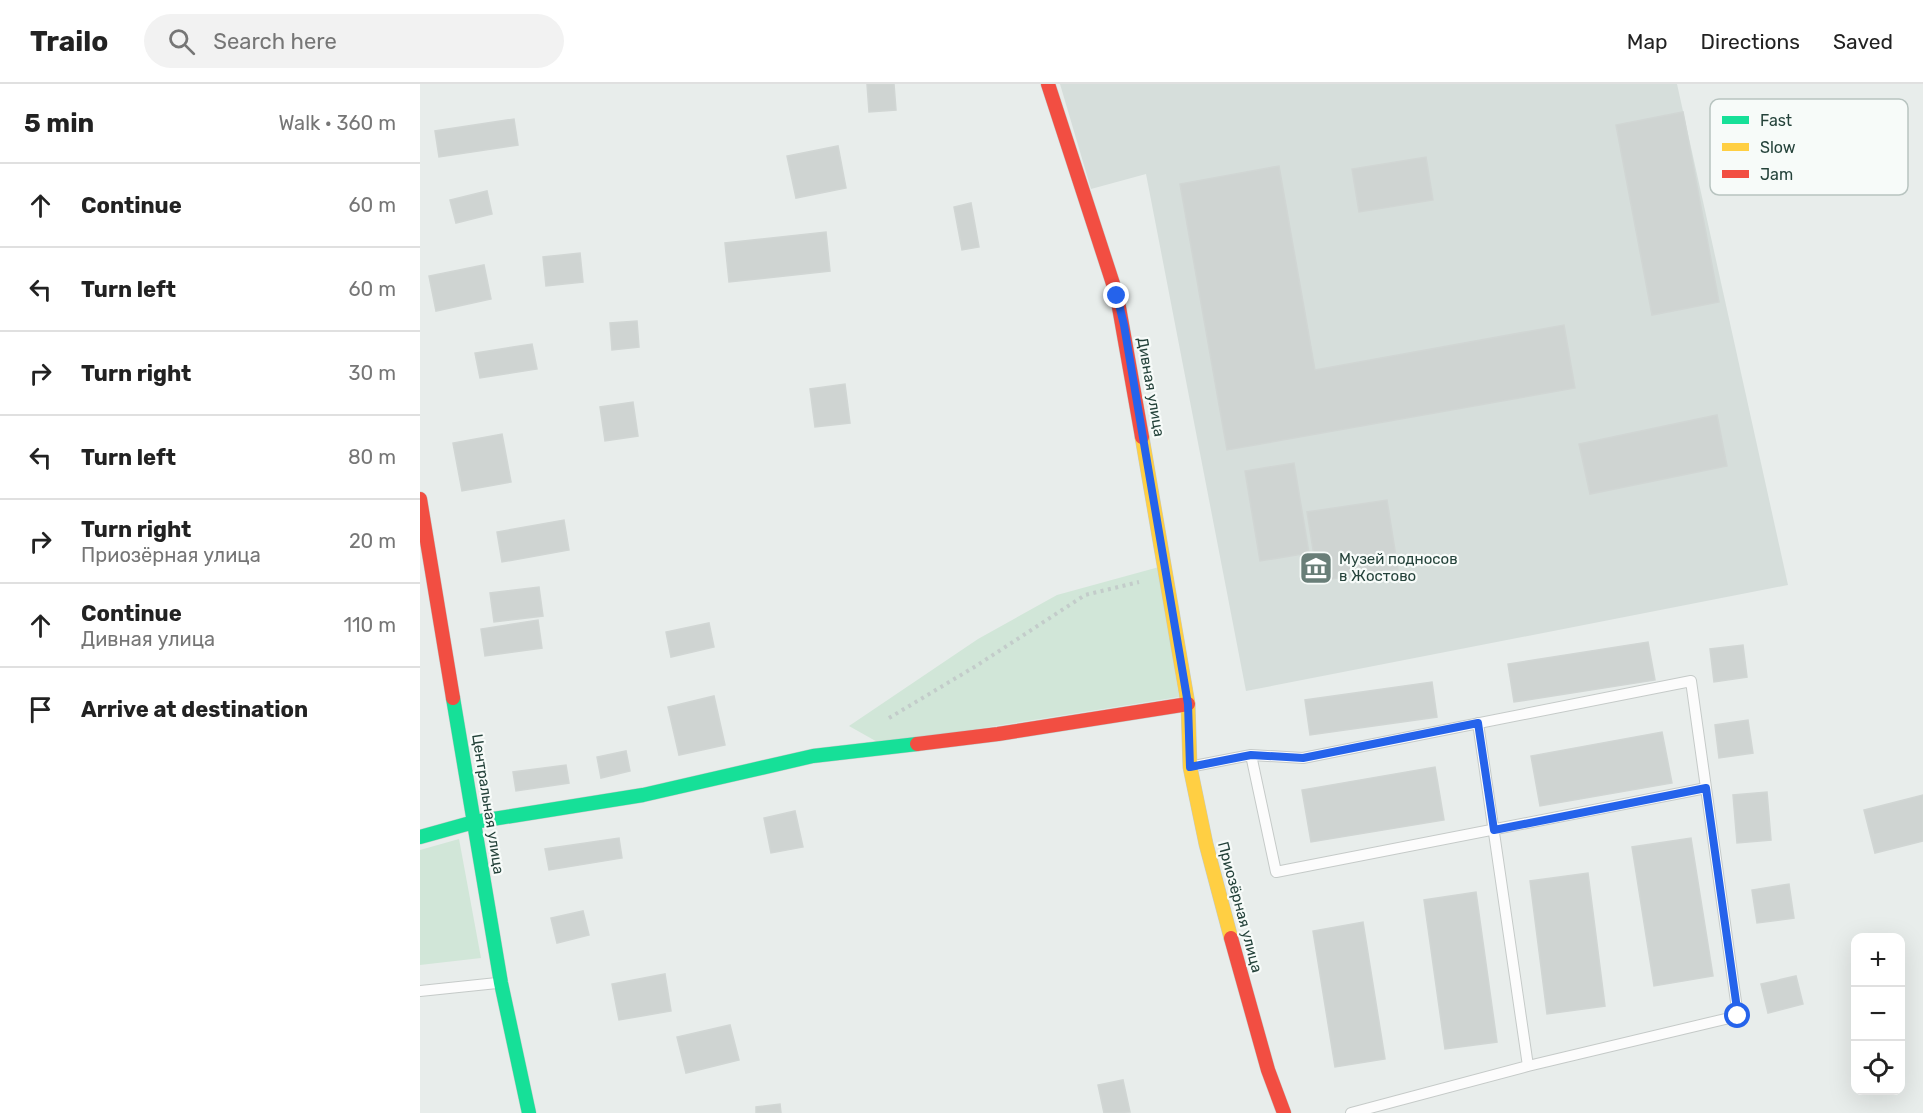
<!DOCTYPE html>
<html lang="en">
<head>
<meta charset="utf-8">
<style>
  body { margin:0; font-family:Rubik,sans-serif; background:#f2f2f2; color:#222 }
  .controls { position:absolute; right:18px; bottom:18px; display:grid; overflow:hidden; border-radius:12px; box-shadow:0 6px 24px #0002 }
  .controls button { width:54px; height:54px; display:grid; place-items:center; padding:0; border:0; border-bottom:2px solid #e0e0e0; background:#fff; color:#222; font:30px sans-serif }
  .stop { position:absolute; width:18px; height:18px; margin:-14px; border:4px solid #2563eb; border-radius:50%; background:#fff }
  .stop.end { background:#2563eb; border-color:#fff; box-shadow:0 2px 6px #0008 }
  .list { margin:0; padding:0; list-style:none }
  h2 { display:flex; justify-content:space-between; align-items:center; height:78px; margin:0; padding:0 24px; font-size:26px }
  h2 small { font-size:20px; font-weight:400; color:#767676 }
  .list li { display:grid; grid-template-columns:39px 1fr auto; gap:18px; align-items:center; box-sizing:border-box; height:84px; padding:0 24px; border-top:2px solid #e0e0e0 }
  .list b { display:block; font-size:22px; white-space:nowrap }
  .list p { margin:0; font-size:20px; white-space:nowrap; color:#767676 }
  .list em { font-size:20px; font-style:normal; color:#767676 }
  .icon { flex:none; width:33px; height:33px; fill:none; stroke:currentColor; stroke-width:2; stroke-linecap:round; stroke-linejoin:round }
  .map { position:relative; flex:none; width:1503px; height:1029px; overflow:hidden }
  header { display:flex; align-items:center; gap:36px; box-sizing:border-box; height:84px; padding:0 30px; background:#fff; border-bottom:2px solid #e0e0e0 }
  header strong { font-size:28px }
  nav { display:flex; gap:33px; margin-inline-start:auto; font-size:21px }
  .search { width:420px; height:54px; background:#f2f2f2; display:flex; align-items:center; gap:15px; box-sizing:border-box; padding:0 21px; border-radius:33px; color:#767676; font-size:22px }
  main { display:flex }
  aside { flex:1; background:#fff }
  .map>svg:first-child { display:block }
  .built { fill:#d6dedb }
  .green { fill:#d1e6d8 }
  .building { fill:#cfd4d2; stroke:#d1d6d4; stroke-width:1.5 }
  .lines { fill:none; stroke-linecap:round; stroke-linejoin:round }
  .lane-casing { stroke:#c5cac8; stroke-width:12 }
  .fast-casing { stroke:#c3cbc8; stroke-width:15 }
  .slow-casing { stroke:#c3cbc8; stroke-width:15 }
  .jam-casing { stroke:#c3cbc8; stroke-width:15 }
  .path { stroke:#c3ccca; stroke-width:4; stroke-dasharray:3 4.5; stroke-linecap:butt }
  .lane { stroke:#fcfcfc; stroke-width:10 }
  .fast { stroke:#16e098; stroke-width:14 }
  .slow { stroke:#ffcf43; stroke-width:14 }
  .jam { stroke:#f24e42; stroke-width:14 }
  .route { stroke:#2563eb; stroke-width:8 }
  .labels { text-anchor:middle; stroke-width:4.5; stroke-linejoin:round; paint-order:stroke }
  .street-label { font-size:15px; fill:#24423a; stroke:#f7fbf9 }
  .poi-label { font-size:15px; fill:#24423a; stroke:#f7fbf9; text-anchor:start }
  .key { fill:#f7fbf9; stroke:#b8c4c0; stroke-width:1.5 }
  .key-label { font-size:16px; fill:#24423a }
</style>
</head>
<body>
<header>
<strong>Trailo</strong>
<div class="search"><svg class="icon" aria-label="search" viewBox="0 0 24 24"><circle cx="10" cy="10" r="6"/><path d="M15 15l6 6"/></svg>Search here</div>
<nav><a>Map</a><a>Directions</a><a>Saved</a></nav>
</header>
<main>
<aside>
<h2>5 min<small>Walk · 360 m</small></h2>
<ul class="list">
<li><svg class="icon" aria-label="ahead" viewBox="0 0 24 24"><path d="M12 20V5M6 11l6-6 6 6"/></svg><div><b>Continue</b></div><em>60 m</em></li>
<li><svg class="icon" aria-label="left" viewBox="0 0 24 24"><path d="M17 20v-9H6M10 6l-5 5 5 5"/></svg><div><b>Turn left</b></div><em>60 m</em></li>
<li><svg class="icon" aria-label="right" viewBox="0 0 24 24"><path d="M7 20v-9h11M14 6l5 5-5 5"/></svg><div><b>Turn right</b></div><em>30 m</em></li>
<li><svg class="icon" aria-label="left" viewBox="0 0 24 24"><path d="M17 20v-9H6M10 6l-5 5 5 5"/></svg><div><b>Turn left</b></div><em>80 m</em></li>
<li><svg class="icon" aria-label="right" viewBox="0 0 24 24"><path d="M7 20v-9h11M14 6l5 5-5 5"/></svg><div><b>Turn right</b><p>Приозёрная улица</p></div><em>20 m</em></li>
<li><svg class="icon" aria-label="ahead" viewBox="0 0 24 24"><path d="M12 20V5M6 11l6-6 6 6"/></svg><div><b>Continue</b><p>Дивная улица</p></div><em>110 m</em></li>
<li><svg class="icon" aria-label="arrive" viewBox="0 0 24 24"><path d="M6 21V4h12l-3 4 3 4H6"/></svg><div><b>Arrive at destination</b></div></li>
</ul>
</aside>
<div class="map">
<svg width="1503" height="1029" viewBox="0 0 1503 1029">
  <rect width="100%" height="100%" fill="#e8edeb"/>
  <path class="built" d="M640,0H1257L1368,501L826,607L726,90L671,105Z"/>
  <path class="green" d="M739,483L759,613L461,660L429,642L558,555L637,511Z
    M39,755L61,874L0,881V766Z"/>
  <path class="building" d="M447,0H474L476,26L449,28Z
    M1263,28L1299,218L1232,231L1196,41Z
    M94,35L98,61L19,73L15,47Z
    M418,62L426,104L376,114L367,72Z
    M1006,73L1013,116L939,128L932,85Z
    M859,82L895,286L1144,241L1155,304L807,366L760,100Z
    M67,107L72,130L36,139L30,116Z
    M551,119L559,163L542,166L534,123Z
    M406,148L410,187L309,198L305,159Z
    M160,169L163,198L126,202L123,173Z
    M64,181L71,215L16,227L9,192Z
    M217,237L219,263L192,266L190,239Z
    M112,260L117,285L60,294L55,269Z
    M425,300L430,339L395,343L390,305Z
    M213,318L218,352L185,357L180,323Z
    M1297,331L1307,382L1170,410L1159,360Z
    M82,350L91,398L42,407L33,359Z
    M874,379L889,469L840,477L825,387Z
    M967,416L978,485L898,497L887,428Z
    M144,436L149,466L82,478L77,448Z
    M119,503L123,532L74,538L70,509Z
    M118,536L122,564L65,572L61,545Z
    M289,539L294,563L251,573L246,548Z
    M1228,558L1235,596L1094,618L1088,580Z
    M1323,561L1327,593L1294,598L1290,565Z
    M1012,598L1017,633L890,651L885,616Z
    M294,612L305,661L259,671L248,623Z
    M1328,636L1333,669L1299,674L1295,641Z
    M1242,648L1252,699L1120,722L1111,672Z
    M206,667L210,687L181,694L177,673Z
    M146,681L149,699L96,707L93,688Z
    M1015,683L1024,736L891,758L882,706Z
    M1347,708L1351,756L1317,759L1313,711Z
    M1503,711V757L1455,769L1444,726Z
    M375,727L383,763L351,769L344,734Z
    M199,754L202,774L129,786L125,765Z
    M1271,754L1293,892L1234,902L1212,763Z
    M1168,789L1185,922L1127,930L1110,797Z
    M1369,800L1374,834L1337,839L1332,806Z
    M1056,808L1077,958L1025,965L1004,816Z
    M163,827L169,851L137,859L131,834Z
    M943,838L965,975L915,983L893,847Z
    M245,890L251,927L199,936L192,900Z
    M1376,892L1383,920L1348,929L1341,900Z
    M310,941L319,976L266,989L257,953Z
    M703,996L710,1028L684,1029L678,1001Z
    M360,1020L361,1029H336V1023Z"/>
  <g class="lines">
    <g class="lane-casing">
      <path id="lane" d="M1058,639L1108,982
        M831,671L856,788L1286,704
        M774,682L831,671L883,674L1271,597L1318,932L1108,982L931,1029
        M0,907L77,899"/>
    </g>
    <g class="fast-casing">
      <path id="fast" d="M33,614L81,899L109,1029
        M0,753L54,738L223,711L393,672L497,660"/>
    </g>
    <g class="slow-casing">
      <path id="slow" d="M722,353L768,620L770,683L786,760L811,854"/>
    </g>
    <g class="jam-casing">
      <path id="jam" d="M628,0L697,212L722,353
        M0,415L33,614
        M497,660L578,650L768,620
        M811,854L848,986L864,1029"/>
    </g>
    <path class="path" d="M469,634L556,582L665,511L719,498"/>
    <use href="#lane" class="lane"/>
    <use href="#fast" class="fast"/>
    <use href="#slow" class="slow"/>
    <use href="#jam" class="jam"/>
  </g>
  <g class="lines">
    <path class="route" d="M697,212L704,241L768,620L770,683L831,671L883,674L1058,639L1074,746L1286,704L1318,932"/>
  </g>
  <defs>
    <g id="museum-square" transform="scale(1.725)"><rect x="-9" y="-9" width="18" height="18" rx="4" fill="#697e78" stroke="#f7fbf9"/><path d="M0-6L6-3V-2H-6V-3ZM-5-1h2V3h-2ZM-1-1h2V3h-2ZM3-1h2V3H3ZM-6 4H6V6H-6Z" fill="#fff"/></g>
  </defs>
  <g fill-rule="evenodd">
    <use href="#museum-square" x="896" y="484"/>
  </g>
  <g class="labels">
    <g class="street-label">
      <text transform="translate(731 303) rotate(80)" y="5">Дивная улица</text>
      <text transform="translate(68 720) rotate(81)" y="5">Центральная улица</text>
      <text transform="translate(820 823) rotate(75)" y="5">Приозёрная улица</text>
    </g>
    <g class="poi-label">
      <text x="919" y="480">Музей подносов<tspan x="919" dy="17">в Жостово</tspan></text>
    </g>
  </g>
  <rect x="1290" y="15" width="198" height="96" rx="9" class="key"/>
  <rect x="1302" y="32" width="27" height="8" fill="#16e098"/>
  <rect x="1302" y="59" width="27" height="8" fill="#ffcf43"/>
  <rect x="1302" y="86" width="27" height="8" fill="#f24e42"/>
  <g class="key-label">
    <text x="1340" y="42">Fast</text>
    <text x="1340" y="69">Slow</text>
    <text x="1340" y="96">Jam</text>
  </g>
</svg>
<div class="controls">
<button>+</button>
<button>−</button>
<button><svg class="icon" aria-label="locate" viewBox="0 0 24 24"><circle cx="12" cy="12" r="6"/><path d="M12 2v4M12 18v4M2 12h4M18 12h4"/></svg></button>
</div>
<div class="stop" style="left:1318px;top:932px"></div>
<div class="stop end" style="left:697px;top:212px"></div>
</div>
</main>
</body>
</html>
